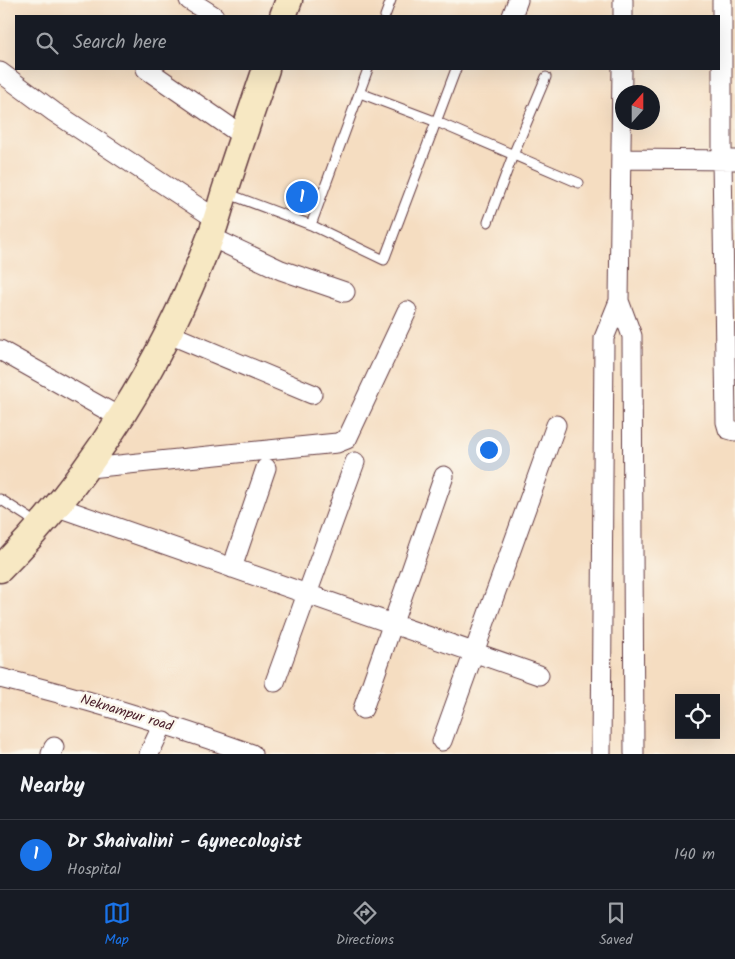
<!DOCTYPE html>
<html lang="en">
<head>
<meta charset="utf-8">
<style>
  body { margin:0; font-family:Kalam,sans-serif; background:#20242c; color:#f1f3f6 }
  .controls { position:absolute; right:15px; bottom:15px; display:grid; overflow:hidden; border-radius:0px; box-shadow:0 5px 20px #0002 }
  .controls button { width:45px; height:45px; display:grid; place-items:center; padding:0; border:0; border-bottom:1px solid #363941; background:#171b24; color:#f1f3f6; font:25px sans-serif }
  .compass { position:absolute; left:615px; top:85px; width:45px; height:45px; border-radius:50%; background:#171b24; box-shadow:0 5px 20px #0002; rotate:21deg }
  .you { position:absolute; left:488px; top:449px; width:18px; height:18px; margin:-12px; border:4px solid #fff; border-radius:50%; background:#1a73e8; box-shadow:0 0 0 8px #1a73e833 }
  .badge { display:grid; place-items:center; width:32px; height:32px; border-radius:50%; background:#1a73e8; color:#fff; font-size:16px; font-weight:700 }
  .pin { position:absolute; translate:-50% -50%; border:2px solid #fff; box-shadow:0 1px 5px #0006 }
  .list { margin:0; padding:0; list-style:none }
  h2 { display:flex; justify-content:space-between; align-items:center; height:65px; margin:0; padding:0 20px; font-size:21px }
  h2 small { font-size:16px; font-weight:400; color:#9ea1a6 }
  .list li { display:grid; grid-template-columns:32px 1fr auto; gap:15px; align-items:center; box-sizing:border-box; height:70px; padding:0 20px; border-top:1px solid #363941 }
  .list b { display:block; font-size:19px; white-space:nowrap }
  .list p { margin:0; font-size:16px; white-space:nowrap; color:#9ea1a6 }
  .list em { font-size:16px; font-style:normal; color:#9ea1a6 }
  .icon { flex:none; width:28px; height:28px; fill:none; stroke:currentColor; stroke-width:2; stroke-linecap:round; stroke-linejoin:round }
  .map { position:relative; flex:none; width:735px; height:754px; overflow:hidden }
  .search { position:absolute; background:#171b24; box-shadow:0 5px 20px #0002; left:15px; right:15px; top:15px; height:55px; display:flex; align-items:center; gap:12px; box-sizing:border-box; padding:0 18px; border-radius:0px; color:#9ea1a6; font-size:19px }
  .sheet { height:135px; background:#171b24 }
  nav { display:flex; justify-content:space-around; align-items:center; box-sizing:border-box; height:70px; border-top:1px solid #363941; background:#171b24; font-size:14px; color:#9ea1a6 }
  nav a { display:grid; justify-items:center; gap:2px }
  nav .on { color:#1a73e8 }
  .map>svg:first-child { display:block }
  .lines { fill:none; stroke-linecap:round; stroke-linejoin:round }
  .lane-casing { stroke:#643c42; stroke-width:11 }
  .street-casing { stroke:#643c42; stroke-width:21 }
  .secondary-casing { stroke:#643c42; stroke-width:29 }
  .lane { stroke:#fff; stroke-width:9 }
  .street { stroke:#fff; stroke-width:19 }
  .secondary { stroke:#f7e8c3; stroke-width:26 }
  .labels { text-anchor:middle; stroke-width:5; stroke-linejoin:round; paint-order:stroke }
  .street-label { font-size:14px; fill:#4a1f2b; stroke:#fbf7ec }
</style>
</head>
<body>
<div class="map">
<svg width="735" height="754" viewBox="0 0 735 754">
  <rect width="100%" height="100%" fill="#fbf7ec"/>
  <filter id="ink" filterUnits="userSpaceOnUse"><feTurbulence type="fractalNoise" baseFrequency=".02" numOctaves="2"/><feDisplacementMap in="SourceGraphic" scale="10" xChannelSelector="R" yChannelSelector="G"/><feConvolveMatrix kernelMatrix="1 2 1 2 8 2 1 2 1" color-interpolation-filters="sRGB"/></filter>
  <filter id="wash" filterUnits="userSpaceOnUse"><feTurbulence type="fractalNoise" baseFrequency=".0096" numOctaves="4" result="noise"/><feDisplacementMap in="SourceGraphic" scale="20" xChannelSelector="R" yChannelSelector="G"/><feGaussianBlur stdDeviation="1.12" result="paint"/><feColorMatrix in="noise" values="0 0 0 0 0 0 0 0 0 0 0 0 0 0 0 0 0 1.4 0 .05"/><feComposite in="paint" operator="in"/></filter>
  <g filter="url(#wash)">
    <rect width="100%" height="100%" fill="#f5ddc1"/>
  </g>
  <g filter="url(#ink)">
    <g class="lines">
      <g class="lane-casing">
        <path id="lane" d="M385,16L391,0
          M360,93L437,122L579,183
          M226,193L311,225L368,69
          M488,222L513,155L546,77
          M311,225L384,260L456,69
          M0,499L28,517L37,526"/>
      </g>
      <g class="street-casing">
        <path id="street" d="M189,0L214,16
          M722,0V159L726,422L728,429L735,431
          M512,16L518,0
          M623,16V0
          M146,69L243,136
          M622,69L619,301L632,336L634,754
          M0,72L54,112L216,219
          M621,159L735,160
          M211,237L281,270L345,292
          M169,334L312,394
          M0,350L121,418
          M89,468L337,443L347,439L407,311
          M58,507L539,675
          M232,568L266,468
          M0,678C87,699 168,724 252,754
          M275,682L355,462
          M363,709L444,476
          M442,741L556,425
          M51,754L54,747
          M149,754L164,722
          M601,754L604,338L619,301"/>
      </g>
      <g class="secondary-casing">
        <path id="secondary" d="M283,16L289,0
          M0,569C93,476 163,361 210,238C216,223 220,207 225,191C238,150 252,110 266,69"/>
      </g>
      <use href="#lane" class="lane"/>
      <use href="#street" class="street"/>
      <use href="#secondary" class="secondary"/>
    </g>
  </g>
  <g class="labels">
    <g class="street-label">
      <text transform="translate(127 712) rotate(17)" y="5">Neknampur road</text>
    </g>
  </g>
</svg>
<div class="controls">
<button><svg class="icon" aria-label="locate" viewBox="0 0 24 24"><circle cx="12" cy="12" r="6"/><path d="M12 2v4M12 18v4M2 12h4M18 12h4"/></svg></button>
</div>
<svg class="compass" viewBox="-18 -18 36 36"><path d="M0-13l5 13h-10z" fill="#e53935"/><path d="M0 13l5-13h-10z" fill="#9ea1a6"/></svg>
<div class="you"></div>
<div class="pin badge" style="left:302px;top:197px">1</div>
<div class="search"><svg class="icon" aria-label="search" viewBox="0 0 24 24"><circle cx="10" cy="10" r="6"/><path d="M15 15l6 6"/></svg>Search here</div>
</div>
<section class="sheet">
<h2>Nearby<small></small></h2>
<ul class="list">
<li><span class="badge">1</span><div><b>Dr Shaivalini - Gynecologist</b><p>Hospital</p></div><em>140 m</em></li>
</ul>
</section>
<nav>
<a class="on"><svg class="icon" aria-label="map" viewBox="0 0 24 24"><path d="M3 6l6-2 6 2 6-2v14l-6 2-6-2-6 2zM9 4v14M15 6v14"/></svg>Map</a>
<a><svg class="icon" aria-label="directions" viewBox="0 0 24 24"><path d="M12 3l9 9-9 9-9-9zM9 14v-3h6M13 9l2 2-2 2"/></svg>Directions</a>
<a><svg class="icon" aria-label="saved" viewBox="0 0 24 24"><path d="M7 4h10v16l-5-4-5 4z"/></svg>Saved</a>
</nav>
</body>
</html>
